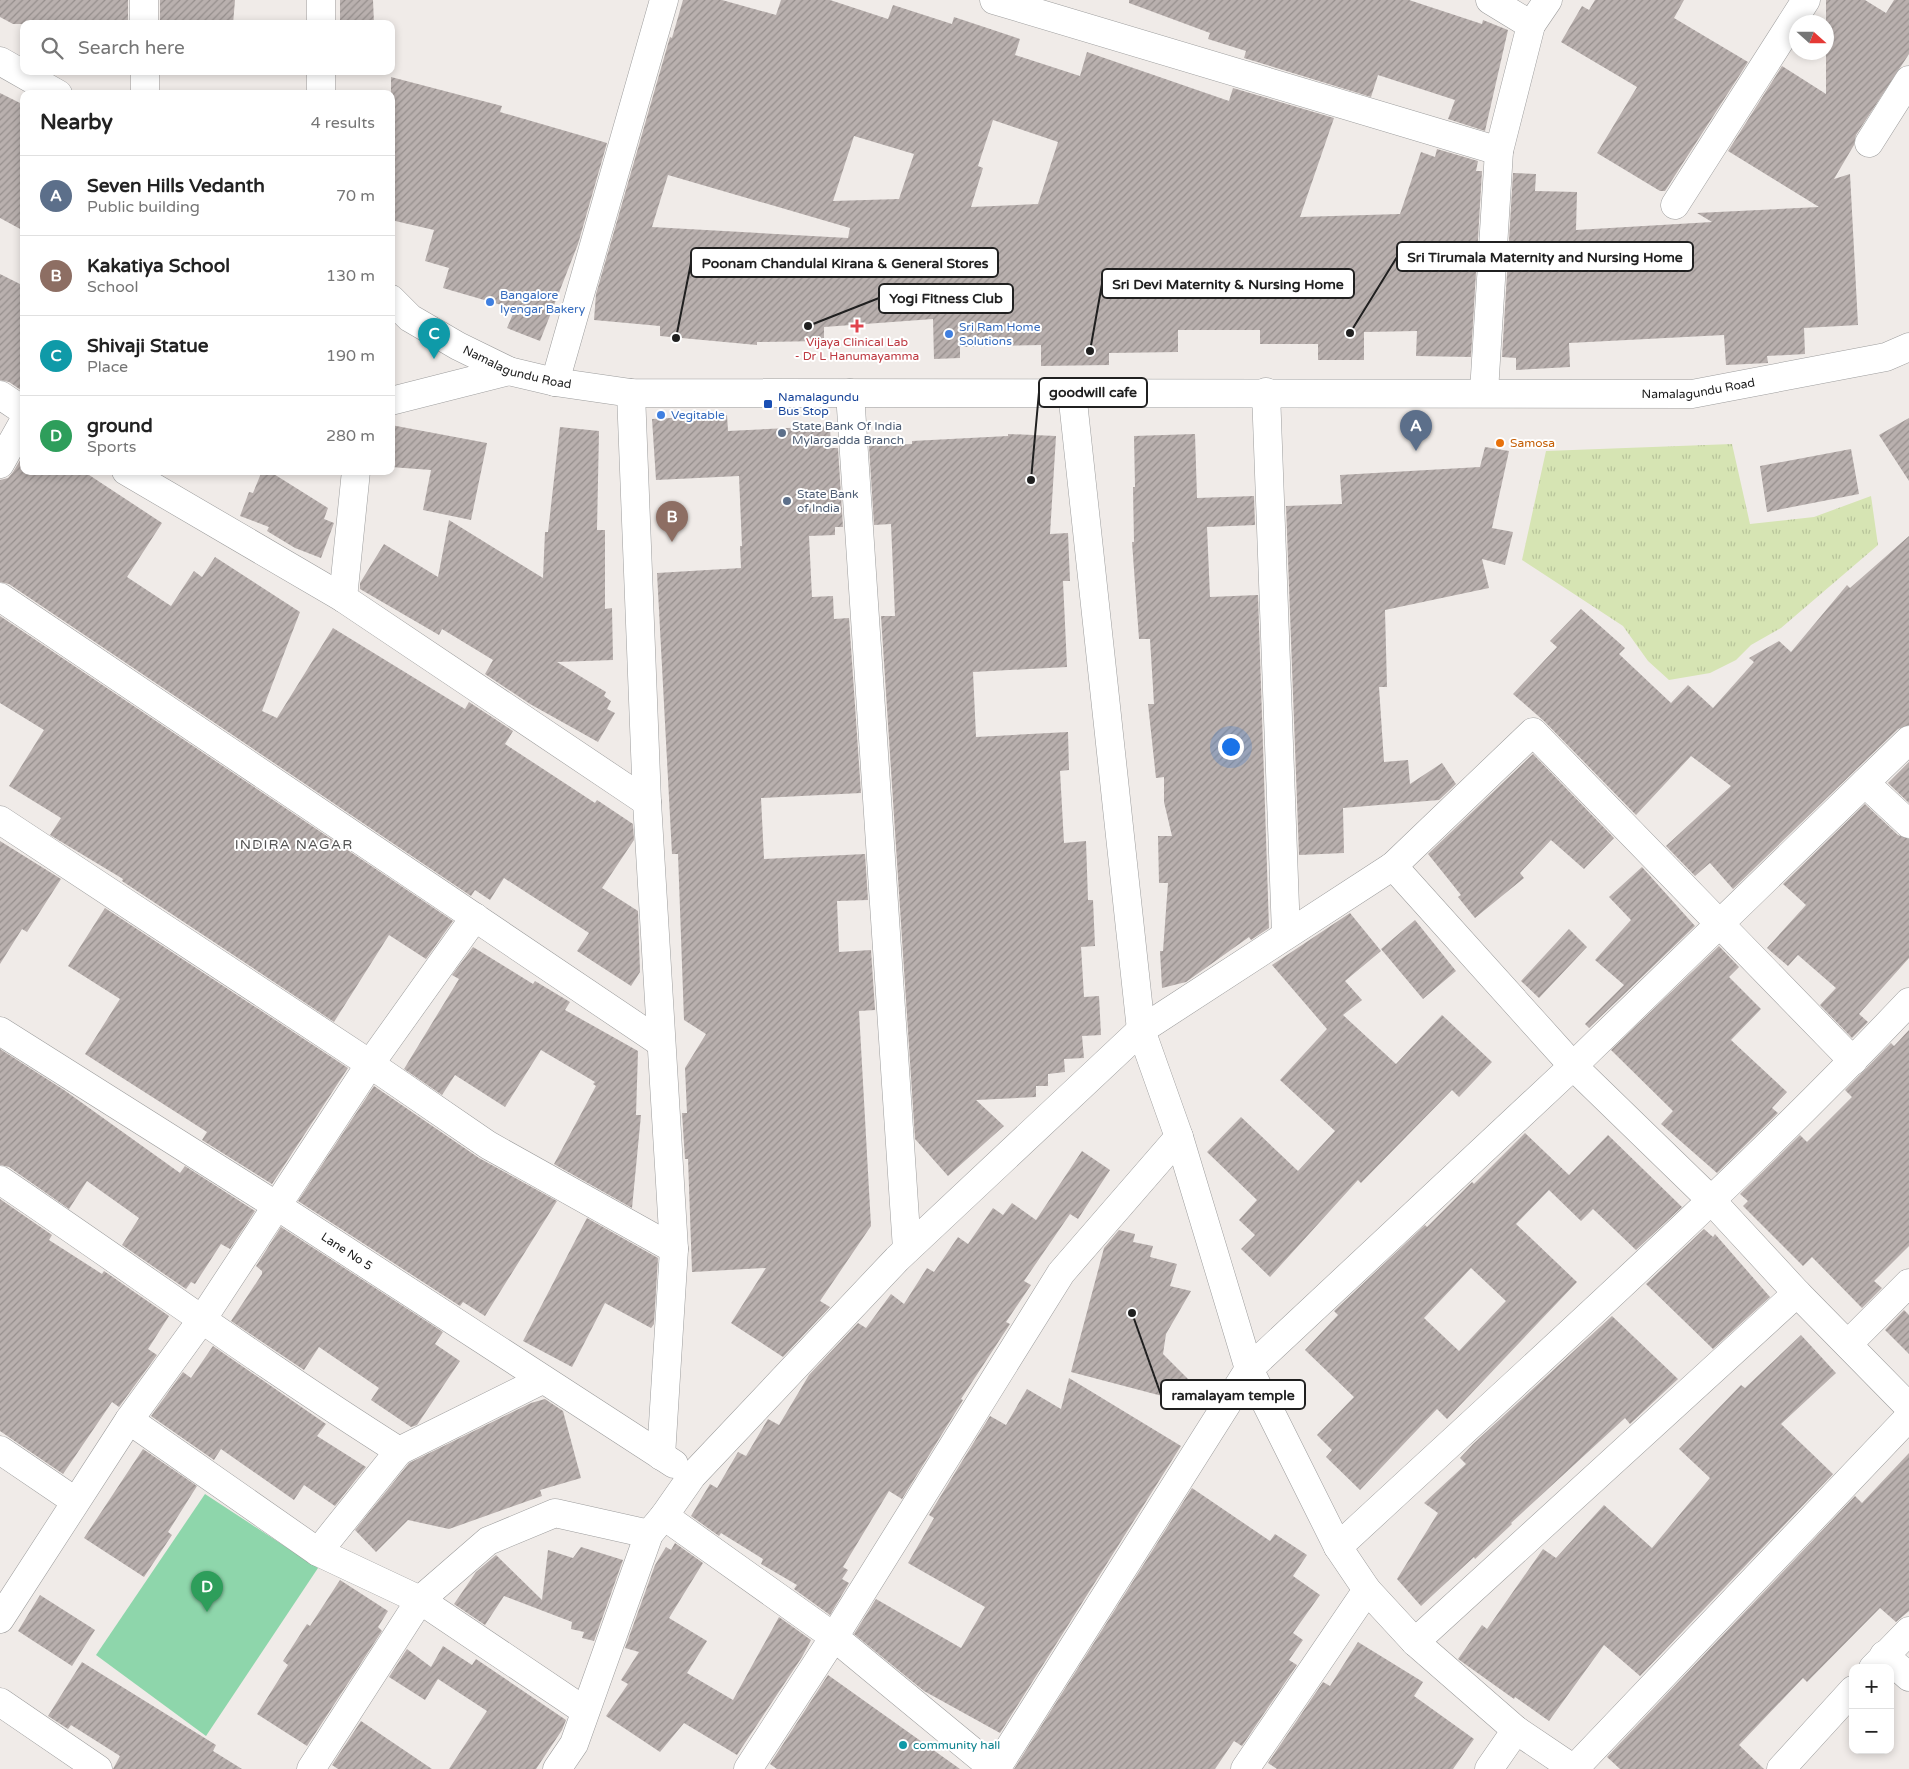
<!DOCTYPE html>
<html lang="en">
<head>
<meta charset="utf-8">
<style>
  body { margin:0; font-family:"Varela Round",sans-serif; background:#f2f2f2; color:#222 }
  .controls { position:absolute; right:15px; bottom:15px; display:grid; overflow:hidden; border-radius:10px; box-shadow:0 2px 8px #0003 }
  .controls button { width:45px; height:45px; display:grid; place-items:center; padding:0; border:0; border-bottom:1px solid #e0e0e0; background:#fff; color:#222; font:25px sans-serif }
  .compass { position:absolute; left:1789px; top:15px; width:45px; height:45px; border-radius:50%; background:#fff; box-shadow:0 2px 8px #0003; rotate:111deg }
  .you { position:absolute; left:1230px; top:746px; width:18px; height:18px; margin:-12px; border:4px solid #fff; border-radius:50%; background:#1a73e8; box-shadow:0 0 0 8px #1a73e833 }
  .badge { display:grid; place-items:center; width:32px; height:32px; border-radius:50%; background:#7c3aed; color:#fff; font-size:16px; font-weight:700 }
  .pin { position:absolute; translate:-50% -41px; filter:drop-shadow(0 1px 2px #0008) }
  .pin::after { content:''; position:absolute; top:26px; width:18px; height:15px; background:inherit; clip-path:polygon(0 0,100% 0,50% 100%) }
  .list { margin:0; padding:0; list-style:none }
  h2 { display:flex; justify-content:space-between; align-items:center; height:65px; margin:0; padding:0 20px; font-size:21px }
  h2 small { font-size:16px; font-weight:400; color:#767676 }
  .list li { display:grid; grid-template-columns:32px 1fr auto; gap:15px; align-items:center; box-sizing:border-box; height:80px; padding:0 20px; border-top:1px solid #e0e0e0 }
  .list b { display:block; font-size:19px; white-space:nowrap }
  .list p { margin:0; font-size:16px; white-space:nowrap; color:#767676 }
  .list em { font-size:16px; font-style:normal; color:#767676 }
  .icon { flex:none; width:28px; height:28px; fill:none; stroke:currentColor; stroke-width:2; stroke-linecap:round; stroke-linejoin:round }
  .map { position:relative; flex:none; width:1909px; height:1769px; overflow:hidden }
  .search { position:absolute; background:#fff; box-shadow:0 2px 8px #0003; left:20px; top:20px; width:375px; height:55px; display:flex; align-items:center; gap:12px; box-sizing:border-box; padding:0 18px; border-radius:10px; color:#767676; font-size:19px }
  .panel { position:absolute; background:#fff; box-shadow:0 2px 8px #0003; left:20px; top:90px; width:375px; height:385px; border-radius:10px }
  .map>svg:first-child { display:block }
  .grass { fill:url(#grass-tufts) }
  .pitch { fill:#8ed6ab }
  .building { fill:url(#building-hatch); fill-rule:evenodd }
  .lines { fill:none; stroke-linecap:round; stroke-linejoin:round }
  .minor-casing { stroke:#9d9d9d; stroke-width:29 }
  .minor { stroke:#fff; stroke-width:28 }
  .shop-dot { fill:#3f7fe0; stroke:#fff; stroke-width:2 }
  .health-dot { fill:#e0444e; stroke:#fff; stroke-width:2 }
  .transit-dot { fill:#1a4fb4; stroke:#fff; stroke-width:2 }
  .service-dot { fill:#5c6f8a; stroke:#fff; stroke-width:2 }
  .food-dot { fill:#e8710a; stroke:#fff; stroke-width:2 }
  .culture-dot { fill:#0f9aa8; stroke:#fff; stroke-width:2 }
  .labels { text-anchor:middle; stroke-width:4; stroke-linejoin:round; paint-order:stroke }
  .shop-label { font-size:12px; fill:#366cbe; stroke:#fff; text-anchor:start }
  .health-label { font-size:12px; fill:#be3a42; stroke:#fff }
  .street-label { font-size:12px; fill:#202020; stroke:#fff }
  .transit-label { font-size:12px; fill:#164399; stroke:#fff; text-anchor:start }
  .service-label { font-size:12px; fill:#4e5e75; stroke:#fff; text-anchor:start }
  .food-label { font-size:12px; fill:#c56008; stroke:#fff; text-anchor:start }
  .culture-label { font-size:12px; fill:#0d838f; stroke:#fff; text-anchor:start }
  .neighbourhood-label { font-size:14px; letter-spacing:1px; fill:#535353; stroke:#fff }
  .leader { fill:none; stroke:#202020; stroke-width:2 }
  .callout-dot { fill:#202020; stroke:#fff; stroke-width:2 }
  .callout { fill:#fff; stroke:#202020; stroke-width:2 }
  .callout-label { font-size:14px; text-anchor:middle; font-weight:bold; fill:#202020 }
</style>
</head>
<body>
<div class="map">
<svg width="1909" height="1769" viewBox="0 0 1909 1769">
  <defs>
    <pattern id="grass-tufts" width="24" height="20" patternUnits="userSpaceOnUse" patternTransform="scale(1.25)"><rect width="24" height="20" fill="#d6e4b3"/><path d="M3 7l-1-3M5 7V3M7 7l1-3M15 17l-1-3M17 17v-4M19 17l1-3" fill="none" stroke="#b7c39a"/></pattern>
    <pattern id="building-hatch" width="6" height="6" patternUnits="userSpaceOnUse" patternTransform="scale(1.25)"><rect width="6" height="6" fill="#b9b0ae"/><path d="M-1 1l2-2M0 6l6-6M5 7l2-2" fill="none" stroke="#968f8d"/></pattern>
  </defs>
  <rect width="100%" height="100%" fill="#f0ebe8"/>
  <path class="grass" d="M1732,444L1750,524L1814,517L1871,496L1878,545L1781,628L1751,645L1736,660L1710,673L1669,680L1648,661L1623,626L1522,560L1546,451Z"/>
  <path class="pitch" d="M205,1494L318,1568L206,1736L96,1655Z"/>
  <path class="building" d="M0,0H128V24H13L0,17Z
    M160,0H235L233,24H160Z
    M340,0H373L374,24H340Z
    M683,0H722L776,15L781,0H830L888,19L893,5L952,24L954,17L1020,39L1015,55L1080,76L1087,52L1229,101L1233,88L1334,118L1300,217L1400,214L1421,152L1435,157L1437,149L1478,161L1476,171H1482L1471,357L1416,356L1417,331L1364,332V360H1318V344H1260V330H1178V352L1109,353V365L1041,366V345L960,347V358L934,359L933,319L824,327V341L757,342V345L660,336V326L594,320L596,294L670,37L672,38ZM993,120L1058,142L1038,204L971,207L983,168L978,166ZM854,136L914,154L899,199L833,201ZM668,175L850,228L848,238L652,227Z
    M1129,0H1409L1482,24L1483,20L1508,30L1485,131L1448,119L1455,100L1378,75L1371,97L1244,58L1246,51L1208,39L1210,33L1129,3Z
    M1595,0H1684L1674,18L1748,62L1665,191H1660L1597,153L1637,87L1561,42L1582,6L1589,10Z
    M1826,0H1865L1886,13L1894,0H1909V54L1856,135L1854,145L1834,179L1850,174L1858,325L1804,328L1805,354L1767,356L1768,363L1726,365L1724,335L1569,343L1570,367L1516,370V358L1502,357L1513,173L1536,174L1535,191L1577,192L1576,230L1712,222L1697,213L1819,207L1728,151L1782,66L1826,94Z
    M391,77L502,106L500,112L607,143L578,244L540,341L507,328L515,309L443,288L449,268L425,261L434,230L391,220Z
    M0,93L24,105V231L0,218Z
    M0,274L24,286V392L9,382L0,380Z
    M727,415L728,431L830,426L831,448H838L843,527H835V535L809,536L812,597L833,596L834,619L849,618L861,793L761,798L764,859L865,854L868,900L837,901L839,952L871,950L875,1010L859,1011L871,1226L820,1301L830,1307L783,1357L731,1323L766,1268L692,1272L688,1159H685L682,1113H687L685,1068L706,1034L684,1020L678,854H672L657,573L741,568L740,546H742L739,476L656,480L652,419Z
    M1909,418V481L1879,435Z
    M391,425L487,443L471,520L423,510L431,470L391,467Z
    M560,427L599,431L597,530H605V609L612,608L613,660L557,662L606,692L604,696L611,701L607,709L615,713L598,742L530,704L485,674L493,660L442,629L439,635L360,589V583L384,544L438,577L449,520L543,578L545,532H548Z
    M1008,434L1056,436L1050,534L1068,533L1070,581H1063L1067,667L973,672L976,737L1068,732L1069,770L1060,771L1064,843L1086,841L1088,900H1093L1095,946L1081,947L1084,997L1099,996L1101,1035L1082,1036L1084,1058L1064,1059L1065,1072L1048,1074V1086H1036V1097L976,1100L1004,1126L948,1176L915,1139L881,616H895L891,524L874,525L869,446L912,444V441L1008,436Z
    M1195,434L1197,498L1254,496L1255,525L1207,527L1210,597L1258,595L1269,928L1251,940L1249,937L1186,982L1162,988L1160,951H1163L1168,883H1159L1158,836H1172L1164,802V777L1156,778L1148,704H1154L1150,639H1139L1132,542H1134L1133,487H1135L1134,436Z
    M1485,447L1509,451L1492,528L1513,532L1505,565L1482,559L1489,588L1385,610L1387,687H1379L1384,762L1408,760L1410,784L1442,763L1456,784L1439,800L1343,808L1344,853L1299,855L1286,506L1342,504L1340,475L1480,467Z
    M1851,449L1859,494L1767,512L1760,466Z
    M24,454V471H83L162,523L127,577L171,606L194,571L202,577L215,557L300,612L262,711L277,718L333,628L465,709L469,702L513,731L505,744L595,803L597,800L633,824L634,840L602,888L638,911L640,972L631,986L577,951L589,933L504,878L490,900L475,890L471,896L9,584L0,582V480L8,478L13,472Z
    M262,471H269L328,508L324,519L334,523L321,558L295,548L267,531L269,527L240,516L249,492L253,493Z
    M1909,536V725L1898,729L1733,889L1710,863L1695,876L1666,846L1731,786L1691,756L1636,815L1544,721L1513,694L1557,647L1550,641L1581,609L1625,648L1619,654L1671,703L1688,685L1713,708L1754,662L1749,658L1779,641L1791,652L1847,585L1850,588Z
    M0,616L453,921L426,959L389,935L334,1022L122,881L123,879L50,835L61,818L9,786L44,730L0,703Z
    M1533,754L1614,838L1584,869L1551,840L1520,873L1524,878L1475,918L1458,897L1461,895L1428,854Z
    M1909,762V803L1888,783Z
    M1865,804L1898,835L1909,839V958L1859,1014L1868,1022L1852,1038L1820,1005L1836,988L1798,955L1788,966L1767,948L1806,905L1783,884Z
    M0,841L61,879L27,932L22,929L0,964Z
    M1642,867L1695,926L1589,1028L1585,1024L1624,985L1595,960L1631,920L1609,897Z
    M105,908L348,1068L272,1184L202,1140L207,1132L85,1054L120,999L68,966Z
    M1350,913L1381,951L1345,981L1362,1000L1343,1015L1396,1064L1442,1015L1492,1062L1459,1097L1452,1090L1361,1183L1358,1180L1270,1277L1241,1249L1255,1235L1239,1220L1257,1200L1207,1152L1241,1117L1298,1171L1335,1131L1280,1080L1327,1029L1272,965Z
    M1415,920L1456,971L1423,999L1381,949Z
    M1569,929L1587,947L1539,998L1521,981Z
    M1719,946L1739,967L1729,977L1761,1009L1731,1040L1787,1092L1772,1108L1778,1113L1717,1173L1661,1124L1673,1111L1611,1050Z
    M473,947L533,984L535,981L570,1002L565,1010L638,1051L636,1115H641L632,1208L554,1164L596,1086L593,1084L595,1082L541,1050L505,1107L455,1075L442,1095L404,1069L459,979L452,975Z
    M1909,1030V1246L1874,1281L1882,1288L1862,1308L1812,1257L1803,1266L1743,1206L1748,1201L1740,1194L1800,1135L1807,1142L1852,1097L1845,1090L1891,1043L1894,1046Z
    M0,1049L64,1090L180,1173L185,1166L255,1211L230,1249L221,1244L195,1284L191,1282L186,1289L122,1245L139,1218L87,1181L69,1209L9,1167L0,1165Z
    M374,1086L479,1158L557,1201L485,1316L463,1302L460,1306L298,1201Z
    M1525,1133L1569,1175L1608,1135L1682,1207L1636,1250L1593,1209L1581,1221L1549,1190L1516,1224L1577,1282L1447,1419L1437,1409L1360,1490L1326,1457L1332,1450L1317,1435L1354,1397L1305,1350L1338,1315L1334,1311L1425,1225L1427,1227L1472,1182L1474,1184ZM1471,1268L1506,1301L1459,1351L1424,1318Z
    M1082,1151L1110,1170L1078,1219L1070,1214L1024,1281L1031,1285L1006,1322L1010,1324L961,1399L963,1400L902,1499L889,1491L843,1567L848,1570L842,1579L849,1583L830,1615L794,1589L797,1585L761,1564L763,1559L721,1533L719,1536L691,1516L710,1484L717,1488L738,1452L746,1456L768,1419L779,1425L809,1375L858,1323L866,1328L891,1294L904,1304L927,1268L934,1272L958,1237L968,1244L993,1208L1003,1215L1012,1203L1036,1220Z
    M0,1199L52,1235L49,1240L102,1274L104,1271L169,1316L148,1349L157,1355L119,1407L112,1402L63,1474L0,1431Z
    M587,1218L658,1258L654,1324L651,1328L605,1303L572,1367L523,1341Z
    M281,1227L443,1332L435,1344L460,1361L417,1425L411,1427L371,1400L379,1388L319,1347L304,1370L231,1321L262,1274V1271L256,1266Z
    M1704,1229L1713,1237L1715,1234L1770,1297L1713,1349L1646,1284Z
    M1119,1230L1135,1234L1133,1242L1153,1246L1150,1257L1177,1264L1170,1286L1191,1291L1166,1334L1163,1354L1191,1382L1185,1402L1071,1372L1104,1248Z
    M1904,1310L1909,1315V1354L1885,1330Z
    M1612,1316L1678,1379L1630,1424L1625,1418L1511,1523L1512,1524L1475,1559L1474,1557L1421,1606L1397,1579L1438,1513L1424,1503L1466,1464L1460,1458L1473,1444Z
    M1801,1335L1836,1373L1781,1424L1833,1474L1640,1676L1604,1645L1549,1721L1515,1697L1514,1699L1458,1659L1482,1625L1487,1629L1543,1549L1556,1558L1604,1505L1652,1548L1710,1478L1679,1449L1741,1385L1745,1388Z
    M213,1346L326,1424L317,1436L366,1467L335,1506L304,1485L294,1500L221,1449L214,1460L151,1416L183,1372L191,1378Z
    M1069,1378L1181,1446L1000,1733L924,1691L854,1634L876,1599L961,1648L985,1607L908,1563L934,1518L929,1515L990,1416L1006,1425L1027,1389L1061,1409Z
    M545,1399L563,1411L581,1478L540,1490L542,1496L449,1529L408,1520L376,1552L355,1530L409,1463L531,1403Z
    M143,1449L197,1486L168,1532L172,1535L144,1577L84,1538Z
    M1909,1453V1611L1896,1622L1880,1608L1807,1682L1803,1678L1739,1745L1764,1769H1620L1607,1757L1855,1496L1862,1503Z
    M1192,1488L1270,1541L1275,1534L1307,1555L1293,1576L1320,1595L1293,1633L1303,1640L1289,1660L1297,1665L1242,1746L1234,1741L1215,1769H1014Z
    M675,1543L703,1563L669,1618L707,1641L687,1673L733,1700L779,1617L811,1640L802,1657L737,1755L684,1723L660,1752L606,1716L628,1684L621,1680L639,1652L625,1648L655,1565L666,1547L671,1550Z
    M581,1547L623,1560L594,1641L582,1638L584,1632L571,1629L572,1622L504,1596L485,1625L454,1604L476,1572L496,1555L542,1600L548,1550L573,1558Z
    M340,1580L388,1611L378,1627L382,1631L307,1746L257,1714L288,1665L283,1661L307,1624L310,1626Z
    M40,1595L95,1630L72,1666L18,1631Z
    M1358,1642L1423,1682L1414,1696L1474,1739L1453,1769H1277L1268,1763L1323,1682L1330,1686Z
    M443,1646L472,1665L476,1659L566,1720L562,1730L536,1769H449L487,1711L438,1679L425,1700L389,1677L407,1649L431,1667Z
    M82,1662L216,1745L213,1751L242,1769H113L120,1756L71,1725L68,1729L48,1716Z
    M828,1675L960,1769H777L770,1764Z
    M361,1721L432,1769H338L332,1765Z"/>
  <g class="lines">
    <g class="minor-casing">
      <g id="minor">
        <path d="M144,0V24"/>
        <path d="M321,0V24"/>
        <path d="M994,0L1499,151"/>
        <path d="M1490,0L1531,25"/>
        <path d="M0,61L58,94"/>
        <path d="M145,71V94"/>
        <path d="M321,71V94"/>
        <path d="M1869,143L1909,80"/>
        <path d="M1675,205L1806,0"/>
        <path id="s1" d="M391,299L410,318L458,346L509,371L555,382L631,393L1692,394L1886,357L1909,347"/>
        <path d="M555,382L664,0"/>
        <path d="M1072,392L1141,1030L1179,1137L1249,1369L1338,1547L1367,1590L1415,1642L1516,1730L1574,1769L1909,1417"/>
        <path d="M1266,392L1286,934"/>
        <path d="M1484,392L1499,151L1531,25L1548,0"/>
        <path d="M631,393L647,802L674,1249L661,1456"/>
        <path d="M850,393L907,1249"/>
        <path d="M0,395L24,411"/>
        <path d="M391,401L509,371"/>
        <path d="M0,464L24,421"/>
        <path d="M126,471L343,598L647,802"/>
        <path d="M0,597L661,1043"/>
        <path d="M343,598L356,471"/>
        <path d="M1865,783L1909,824"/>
        <path d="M0,820L370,1064L488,1145L674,1249"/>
        <path d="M1393,866L1573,1066L1711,1200L1797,1293L1909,1407"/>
        <path id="s2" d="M0,1031L277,1206L674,1464"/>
        <path d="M0,1180C133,1270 263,1365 399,1451L318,1552"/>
        <path d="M1848,1344L1909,1283"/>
        <path d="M129,1420L318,1552L420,1600L311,1769"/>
        <path d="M0,1450L75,1501"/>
        <path d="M399,1451L542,1380"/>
        <path d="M664,1516L834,1637L994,1769"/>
        <path d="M1338,1547C1531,1368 1728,1193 1909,1002"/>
        <path d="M0,1619L129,1420L203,1318L370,1064L475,917"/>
        <path d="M1415,1642L1797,1293"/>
        <path d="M1884,1655L1909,1677"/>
        <path d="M1873,1668L1909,1631"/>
        <path d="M0,1702L98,1769"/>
        <path d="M585,1711L420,1600L488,1541L555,1513L649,1534"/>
        <path d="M557,1769L574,1744L649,1534L664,1516L692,1476L897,1259L1141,1030L1393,866L1533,732L1853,1061"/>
        <path d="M748,1769L834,1637L1061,1273L1179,1137"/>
        <path d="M996,1769L1249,1369L1573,1066L1909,740"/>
        <path d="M1245,1769L1367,1590"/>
        <path d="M1489,1769L1516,1730"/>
        <path d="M1781,1769L1853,1690"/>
      </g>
    </g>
    <use href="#minor" class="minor"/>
  </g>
  <g class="shop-dot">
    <circle cx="490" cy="302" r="5"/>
    <circle cx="949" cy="334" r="5"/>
    <circle cx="661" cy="415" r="5"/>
  </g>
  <path class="health-dot" d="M854.5 318.5h5v5h5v5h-5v5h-5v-5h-5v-5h5z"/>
  <rect class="transit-dot" x="763" y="399" width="10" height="10" rx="2.5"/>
  <g class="service-dot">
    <circle cx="782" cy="433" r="5"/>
    <circle cx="787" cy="501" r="5"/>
  </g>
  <circle class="food-dot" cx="1500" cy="443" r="5"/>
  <circle class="culture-dot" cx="903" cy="1745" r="5"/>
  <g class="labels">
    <g class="shop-label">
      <text x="500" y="299">Bangalore<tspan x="500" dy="14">Iyengar Bakery</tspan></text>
      <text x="959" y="331">Sri Ram Home<tspan x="959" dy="14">Solutions</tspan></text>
      <text x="671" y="419">Vegitable</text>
    </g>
    <g class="health-label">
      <text x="857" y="346">Vijaya Clinical Lab<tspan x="857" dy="14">- Dr L Hanumayamma</tspan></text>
    </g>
    <g class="street-label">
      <text dy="4" stroke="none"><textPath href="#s1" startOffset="146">Namalagundu Road</textPath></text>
      <text dy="4" stroke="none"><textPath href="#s1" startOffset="1331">Namalagundu Road</textPath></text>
      <text dy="4" stroke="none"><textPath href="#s2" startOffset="411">Lane No 5</textPath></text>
    </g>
    <g class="transit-label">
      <text x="778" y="401">Namalagundu<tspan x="778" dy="14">Bus Stop</tspan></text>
    </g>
    <g class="service-label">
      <text x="792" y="430">State Bank Of India<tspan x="792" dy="14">Mylargadda Branch</tspan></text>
      <text x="797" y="498">State Bank<tspan x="797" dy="14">of India</tspan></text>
    </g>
    <g class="food-label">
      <text x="1510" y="447">Samosa</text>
    </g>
    <g class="culture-label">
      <text x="913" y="1749">community hall</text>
    </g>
    <g class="neighbourhood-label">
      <text x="294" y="849">INDIRA NAGAR</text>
    </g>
  </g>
  <path class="leader" d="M1350 333L1397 257M676 338L691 263M1090 351L1102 284M808 326L879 298M1031 480L1039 392M1132 1313L1161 1395"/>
  <g class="callout-dot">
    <circle cx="1350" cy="333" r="5"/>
    <circle cx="676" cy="338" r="5"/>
    <circle cx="1090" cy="351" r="5"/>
    <circle cx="808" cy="326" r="5"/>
    <circle cx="1031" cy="480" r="5"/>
    <circle cx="1132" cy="1313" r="5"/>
  </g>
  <g class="callout">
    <rect x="1397" y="242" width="296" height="29" rx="5"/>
    <rect x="691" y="248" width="307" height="29" rx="5"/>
    <rect x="1102" y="269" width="252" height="29" rx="5"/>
    <rect x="879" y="284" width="134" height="29" rx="5"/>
    <rect x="1039" y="378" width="108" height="29" rx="5"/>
    <rect x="1161" y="1380" width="144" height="29" rx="5"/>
  </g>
  <g class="callout-label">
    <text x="1545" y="262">Sri Tirumala Maternity and Nursing Home</text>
    <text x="845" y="268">Poonam Chandulal Kirana &amp; General Stores</text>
    <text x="1228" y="289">Sri Devi Maternity &amp; Nursing Home</text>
    <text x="946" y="303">Yogi Fitness Club</text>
    <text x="1093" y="397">goodwill cafe</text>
    <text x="1233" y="1400">ramalayam temple</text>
  </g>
</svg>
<div class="controls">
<button>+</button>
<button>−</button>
</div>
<svg class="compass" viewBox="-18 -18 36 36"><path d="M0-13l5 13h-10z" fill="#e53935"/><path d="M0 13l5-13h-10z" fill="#767676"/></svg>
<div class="you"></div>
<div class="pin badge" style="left:1416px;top:451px;background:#5c6f8a">A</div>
<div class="pin badge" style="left:672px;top:542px;background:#8d6e63">B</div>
<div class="pin badge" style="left:434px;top:359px;background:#0f9aa8">C</div>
<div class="pin badge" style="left:207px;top:1612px;background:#2e9e5b">D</div>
<div class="search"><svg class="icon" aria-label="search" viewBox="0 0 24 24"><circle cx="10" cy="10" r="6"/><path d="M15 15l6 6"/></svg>Search here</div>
<section class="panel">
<h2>Nearby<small>4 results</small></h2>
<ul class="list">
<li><span class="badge" style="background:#5c6f8a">A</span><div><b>Seven Hills Vedanth</b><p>Public building</p></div><em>70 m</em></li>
<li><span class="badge" style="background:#8d6e63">B</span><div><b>Kakatiya School</b><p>School</p></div><em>130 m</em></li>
<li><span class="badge" style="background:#0f9aa8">C</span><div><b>Shivaji Statue</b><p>Place</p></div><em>190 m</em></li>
<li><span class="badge" style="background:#2e9e5b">D</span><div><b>ground</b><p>Sports</p></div><em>280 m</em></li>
</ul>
</section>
</div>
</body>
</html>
